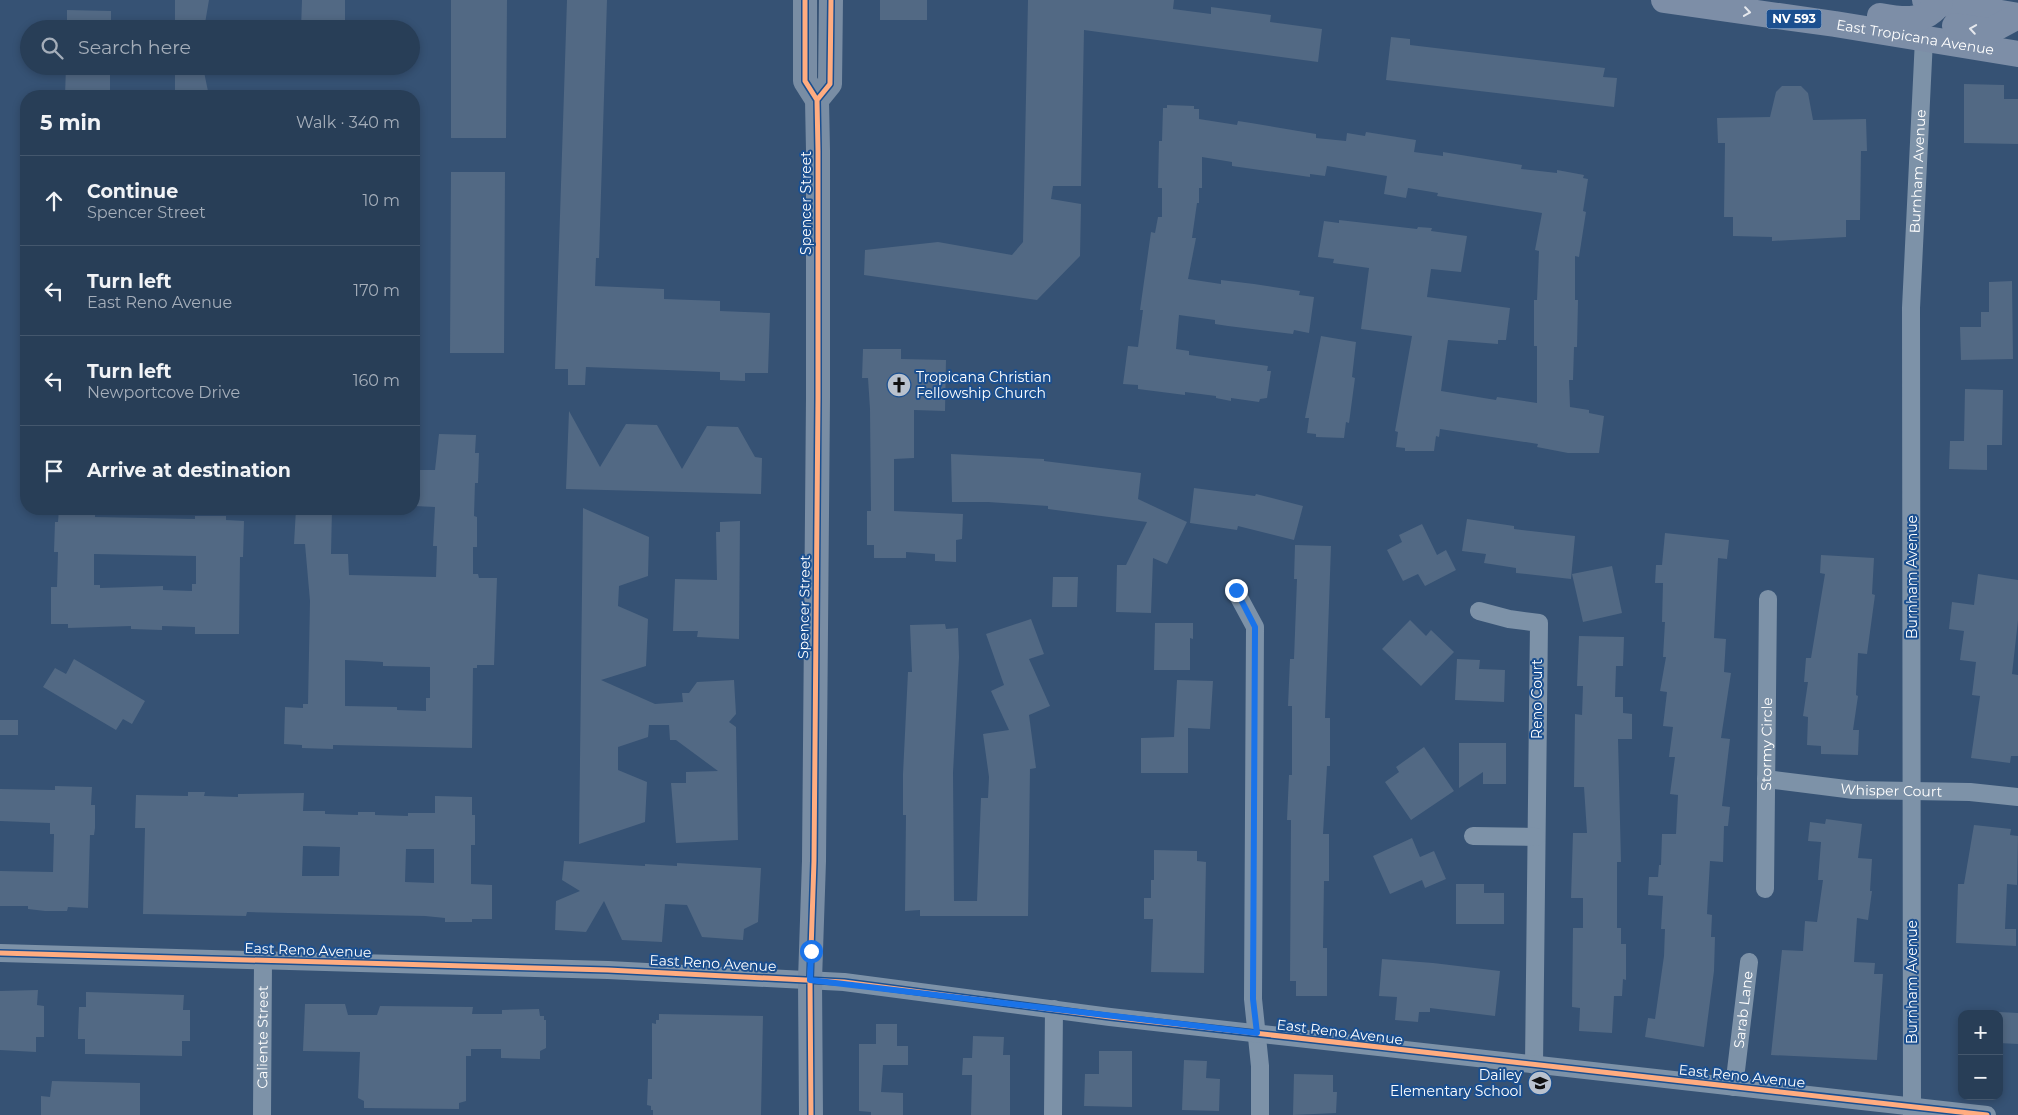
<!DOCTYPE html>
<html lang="en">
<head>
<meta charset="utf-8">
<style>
  body { margin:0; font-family:Montserrat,sans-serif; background:#344961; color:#f1f3f6 }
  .controls { position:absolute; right:15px; bottom:15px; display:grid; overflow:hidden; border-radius:10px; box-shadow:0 2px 8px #0003 }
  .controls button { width:45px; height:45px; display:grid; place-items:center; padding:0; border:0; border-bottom:1px solid #44576d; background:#283e57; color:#f1f3f6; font:25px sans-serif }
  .stop { position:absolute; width:15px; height:15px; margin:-11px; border:4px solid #1a73e8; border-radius:50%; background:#fff }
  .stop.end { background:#1a73e8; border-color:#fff; box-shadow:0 1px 5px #0008 }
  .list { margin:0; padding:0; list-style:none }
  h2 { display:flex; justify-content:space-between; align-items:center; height:65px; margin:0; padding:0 20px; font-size:21px }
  h2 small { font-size:16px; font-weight:400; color:#a5aeba }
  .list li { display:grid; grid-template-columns:32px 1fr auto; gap:15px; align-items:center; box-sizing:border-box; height:90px; padding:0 20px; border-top:1px solid #44576d }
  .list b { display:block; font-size:19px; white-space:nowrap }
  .list p { margin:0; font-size:16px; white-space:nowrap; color:#a5aeba }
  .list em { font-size:16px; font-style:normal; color:#a5aeba }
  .icon { flex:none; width:28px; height:28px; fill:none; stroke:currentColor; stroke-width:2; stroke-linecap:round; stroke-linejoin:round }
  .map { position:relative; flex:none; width:2018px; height:1115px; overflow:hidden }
  .search { position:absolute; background:#283e57; box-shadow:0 2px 8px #0003; left:20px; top:20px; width:400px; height:55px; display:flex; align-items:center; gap:12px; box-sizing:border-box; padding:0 18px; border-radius:28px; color:#a5aeba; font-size:19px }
  .panel { position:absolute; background:#283e57; box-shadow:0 2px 8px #0003; left:20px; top:90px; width:400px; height:425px; border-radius:20px }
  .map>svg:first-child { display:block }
  .building { fill:#526984; fill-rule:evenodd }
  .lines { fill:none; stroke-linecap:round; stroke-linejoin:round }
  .street { stroke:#7d92a8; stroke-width:18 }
  .secondary { stroke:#798da4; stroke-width:24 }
  .primary { stroke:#7d8ea7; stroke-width:26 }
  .cycleway-casing { stroke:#1b4f8f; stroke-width:8 }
  .cycleway { stroke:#ffac80; stroke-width:5 }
  .oneway { stroke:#e5e8ed }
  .route { stroke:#1a73e8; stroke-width:6 }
  .labels { text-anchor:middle; stroke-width:4; stroke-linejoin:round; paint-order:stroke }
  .shield { fill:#1b4f8f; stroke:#bbcadd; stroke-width:1 }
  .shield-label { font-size:12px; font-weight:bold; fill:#fff }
  .street-label { font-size:14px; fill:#fff; stroke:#1b4f8f }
  .poi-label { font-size:14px; fill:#fff; stroke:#1b4f8f; text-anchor:start }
</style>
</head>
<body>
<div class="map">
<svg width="2018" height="1115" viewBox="0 0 2018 1115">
  <rect width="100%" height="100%" fill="#365274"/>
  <path class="building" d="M175,0H209L204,29H175Z
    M302,0H345V29H301Z
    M451,0H507L506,138H451Z
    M567,0H607L599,258H596L595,286L664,289V299L720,301V311L770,313L768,373H745V381L720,380V372L586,367L585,385H568V369H555Z
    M880,0H927V20H880Z
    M1028,0H1174L1173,9L1211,14V7L1271,15L1270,22L1322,29L1318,62L1084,30L1081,186H1053L1051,199L1081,204L1080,256L1037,300L864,275L865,250L938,242L1012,255L1023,242Z
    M67,10L111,11V29H67Z
    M1391,37L1410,39V45L1605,68L1603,77L1617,78L1614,107L1386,80Z
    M66,66H110V96H65Z
    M203,67L209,96H175V71Z
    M1964,84L2004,85V99H2018V144L1964,143Z
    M1782,86H1801L1808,93L1813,120L1866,119L1867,151H1861L1860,220H1846V237L1772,241V237L1733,236V217H1724L1725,143H1718L1717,118L1770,117L1776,92Z
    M1167,105L1194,106V109H1199V119L1237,125L1238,121L1251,123L1316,134V138L1346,141L1347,133L1365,136L1366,132L1416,140L1414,152L1443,156V152L1522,165L1521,169L1557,173V170L1584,175L1583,178L1588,179L1583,211L1586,212L1579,257L1575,256V300H1578L1577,347H1574L1573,380H1569L1570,407L1589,410V413L1604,416L1599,453H1568L1537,447L1538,444L1440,429L1439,437L1436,436L1434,451H1405V448L1396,447L1398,432L1395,431L1412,336L1361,329L1369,268L1333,263L1334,259L1318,257L1324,221L1339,223V220L1417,229L1418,227L1432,228L1431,231L1467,236L1461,272L1431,269L1427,297L1510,308L1506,340H1498V344L1448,340L1441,391L1496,400L1497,397L1537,403V346H1534V300H1537L1539,251L1535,250L1542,213L1437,196L1438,193L1408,188L1406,198L1384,194L1387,176L1327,166L1325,176L1310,174V177L1232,166V162L1202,157V188H1199V203H1197L1192,238H1196L1188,279L1221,284V280L1254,284L1300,291L1299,295L1314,297L1309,333L1294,330L1293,334L1228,326L1215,324V320L1179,315L1176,349L1189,351V355L1268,366L1267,371H1271L1267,398L1260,399L1259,402L1231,398V401L1216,398V396L1185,392V395L1138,389V385L1123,384L1128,346L1138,347L1143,310H1140L1151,232L1155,233L1158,217H1162V188H1158L1159,141H1162L1163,108H1167Z
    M451,172H505L504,353H450Z
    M2012,281L2013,359L1961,360L1960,327H1981V312H1989V282Z
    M1321,336L1356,342L1352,377L1355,378L1349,423L1346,422L1344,438L1316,437V434L1307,433L1309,418H1305Z
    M863,349H901V359L946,360L945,411L914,410V458L894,459V511L963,514L962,539L956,540V562L935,561V554L906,552V558H874V545H867V511H871L870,409L868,378H862Z
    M1965,389L2003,390L2002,445H1987V470L1949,469L1950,441H1964Z
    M569,411L600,467L626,424L657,425L682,469L707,426L738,427L755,457L762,458L761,494L566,489Z
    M439,434L476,435L475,453H479L478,483H475L474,516L477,517V547H473V574H478L479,578H497L494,665H477V668H473L472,748L333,745V749L302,748V745L284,744L285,707L303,708V704H308L310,601L305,544H294L296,509H332L331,554H348L349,575L436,577L437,546H433L435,507L414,506V470H435ZM345,660L383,662V666L430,667V698H426V711L397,710V707L345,706Z
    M951,454L1044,459V461L1141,473L1138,499L1187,522L1167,564L1153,558L1151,613L1116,612L1117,565H1126L1147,522L1048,509V506L988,502H952Z
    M1194,488L1255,496L1256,494L1303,506L1294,540L1238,526L1237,530L1190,523Z
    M583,508L649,537L648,576L619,586L618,606L648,619L646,666L601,680L655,704L683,702L682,693H689L697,682L734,680L736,714L729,722L736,727L738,840L676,843L671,783H686V772L718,771L676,740H670L669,725H649L648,737L618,747V770L647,782L645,822L579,844Z
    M59,509H95V517L195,519V516H226V520L244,521L243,557H240L239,634H195V627L162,626V630L131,629V626L68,628V624H51V587H57L58,552H54L55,522H58ZM94,554L196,556V584H192V591L163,590V586L100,588V585H94Z
    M1467,519L1514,526V529L1575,536L1571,579L1516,573V568L1484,563L1486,554L1462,551Z
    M740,521L739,639L697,637L698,631H673L675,579L717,580L716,532H720V522Z
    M1422,524L1437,555L1446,550L1456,570L1425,586L1418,574L1403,581L1387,550L1402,542L1399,535Z
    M1665,533L1729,540L1727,559L1718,558L1714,638L1726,639L1724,672L1731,673L1721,738L1730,739L1722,806L1730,807L1728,826H1724L1723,862L1710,861L1707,914L1712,915L1711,937H1715L1714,971L1704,1047L1645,1037L1648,1018L1655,1019L1664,956L1665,929H1661L1663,896L1648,895L1649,877H1658L1659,865H1661L1662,834H1676L1678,795L1670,794L1675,757H1669L1673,727L1663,726L1667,692L1660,691L1666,657H1663L1665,622H1662L1663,583H1655L1656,565H1662Z
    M1295,545L1331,546L1325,718H1330V766H1327L1323,834H1329V881H1324L1323,948H1327V996H1296V981H1290L1291,820H1287L1289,775H1292V706H1288L1290,659H1294L1297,579H1294Z
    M1821,555L1874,558L1872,594L1875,595L1867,654L1858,653L1856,695L1858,696L1853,730H1859L1858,755L1821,754V746L1807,745L1808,717L1803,716L1808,682H1804L1806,658H1811L1825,574L1820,573Z
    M1612,566L1622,613L1583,622L1572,574Z
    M1978,574L2018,580V620L2012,674L2018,675V756H2011L2010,763L1971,758L1980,696L1972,695L1976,662L1960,660L1964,631L1949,629L1952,602L1974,605Z
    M1053,577H1078L1077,607H1052Z
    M1031,619L1044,654L1029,659L1050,706L1029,715L1036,768L1030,769L1028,916H920V910L905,911L906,815H903V774L908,672H912L910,625L945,624L946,629L958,628L959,657L953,773L954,901H977L981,798H988L989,777L983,734L1009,730L991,691L1004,685L986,634Z
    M1410,620L1426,636L1431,630L1454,652L1421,686L1382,649Z
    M1155,623H1193V639L1190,638V670H1154Z
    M1579,636L1624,637L1623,666H1616L1615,697H1623V713L1632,714V739H1618L1621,862H1617V928H1621V944H1626V980L1623,979L1622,996H1614L1612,1033L1579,1031L1580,1008L1572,1007L1573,928H1583V898H1571L1573,833H1587L1584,787H1574L1575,714L1582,715L1583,686H1577Z
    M74,659L145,701L132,724L123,719L116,730L43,687L55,668L66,674Z
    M1457,659L1480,660L1479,669L1505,670L1504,702L1455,700Z
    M1177,680L1213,681L1210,729L1188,728V773H1141V738L1174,737Z
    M0,720H18V735H0Z
    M1459,743H1506V784H1483V772L1459,788Z
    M1424,747L1454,791L1411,820L1385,782L1399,772L1396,767Z
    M55,786L92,787L91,805H95V828L94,835H90L88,908L68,907L67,911H45L28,909V906H0V871L53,872L54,834H50V823L0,821V789L55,790Z
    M188,792H205L204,796L238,797V794L304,793L303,811H325V814L358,815V812H375V815L408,816V813H435V796L472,797V815H475V845H471V884L492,885V919H472V922H445V918L425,916L247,912L246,916L143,914L145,828H135L136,795L188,796ZM303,846L340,847L339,876H302ZM406,849H434V883L405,882Z
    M1826,819L1862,824L1858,858L1872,859L1870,891H1872L1868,920L1857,918L1854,962L1875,963L1874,974H1883L1877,1060L1771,1055L1782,950L1803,951L1805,921L1817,922L1823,880H1818L1821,842L1808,841L1810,822L1825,824Z
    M1974,825L2011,829L2010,835L2018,836L2017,885L2007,884L2005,929H2016V946L1956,943L1958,884H1964Z
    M1412,838L1420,857L1434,851L1446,879L1425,888L1422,880L1390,894L1373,856Z
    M1154,850L1197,851V861L1206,862L1204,973L1151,972L1153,919H1144V898H1151V880H1154Z
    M564,861L645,866V864L677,866V863L761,868L758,922L744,929L743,940L702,937L687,905L665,904L662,942L622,940L604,901L586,932L555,930L556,901L580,891L562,880Z
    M1456,884H1484V893H1504V924H1456Z
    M1382,959L1433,963L1500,971L1495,1016L1430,1008V1012H1419L1418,1022L1395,1020L1397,997L1379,996Z
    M38,990L37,1005L44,1006V1037H36V1052L0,1050V991Z
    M86,992L184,995L183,1010H190V1041H182V1056L85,1054V1039H78V1032L79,1007H86Z
    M305,1004H345L348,1015H377L380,1006L473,1007L472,1014H502V1010L539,1009L540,1016H544V1020H546V1048L540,1051V1059L501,1058V1049H471V1056H466V1101L459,1103V1109L364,1108V1101L358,1098L360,1052L303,1051Z
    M1999,1012L2018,1013V1044L1999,1043Z
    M659,1014L763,1016L761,1115H653V1110H651V1106L647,1105L648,1079H652V1023L656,1024V1020H659Z
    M876,1024H897V1046H908V1065H883L881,1092L903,1093V1115H871V1112L859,1111V1044H876Z
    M973,1036L1004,1037L1003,1055H1010V1115H971L972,1075H962L963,1058H972Z
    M1099,1051H1132V1107L1084,1106L1085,1074H1099Z
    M1184,1060L1207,1061L1206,1078L1220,1079L1219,1111L1182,1110Z
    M1294,1074L1333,1075V1092H1337L1336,1113L1293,1115Z
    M52,1081L140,1083V1115H41V1096L50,1097Z"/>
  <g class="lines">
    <g class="street">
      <path d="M1235,590L1255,627L1253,999L1260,1066V1115"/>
      <path d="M1479,611L1509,619L1539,623L1534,1065"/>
      <path id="s1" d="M1766,779L1854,790L1970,792L2018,797"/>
      <path d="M1473,836L1536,837"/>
      <path id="s2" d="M1765,889L1768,599"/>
      <path d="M0,953L608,970L844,982L1110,1017L1987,1115"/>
      <path id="s3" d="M1734,1087L1749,962"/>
      <path id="s4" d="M262,1115L263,960"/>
      <path d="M1053,1115L1054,1009"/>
      <path id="s5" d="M1912,1115L1911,308L1924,39"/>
    </g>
    <path class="secondary" d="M805,0V81L817,100L818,151V398L814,861L810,980L811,1115
      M817,100L830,84L831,0"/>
    <g class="primary">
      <path id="s6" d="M1664,0L1835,24L2018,54"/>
      <path d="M1925,0L2018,16"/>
      <path d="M1880,16C1902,20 1926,24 1940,2"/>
      <path d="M1955,26L1990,31L2018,16"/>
    </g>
    <g class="cycleway-casing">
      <path id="cycleway" d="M805,0V81L817,100L818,151V398L814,861L810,980L811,1115
        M817,100L830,84L831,0
        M0,953L608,970L844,982L1110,1017L1987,1115"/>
    </g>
    <use href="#cycleway" class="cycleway"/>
  </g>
  <defs><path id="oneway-chevron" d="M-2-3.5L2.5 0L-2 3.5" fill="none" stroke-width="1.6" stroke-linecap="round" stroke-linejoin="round" transform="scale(1.25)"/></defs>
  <g class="oneway">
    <use href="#oneway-chevron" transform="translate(1747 12) rotate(8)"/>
    <use href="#oneway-chevron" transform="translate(1973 29) rotate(-171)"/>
  </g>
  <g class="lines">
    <path class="route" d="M811,951L810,980L1257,1033L1253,999L1255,627L1236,590"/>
  </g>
  <defs>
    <g id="church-disc" transform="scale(1.25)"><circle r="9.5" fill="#b9c2ce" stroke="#1b4f8f"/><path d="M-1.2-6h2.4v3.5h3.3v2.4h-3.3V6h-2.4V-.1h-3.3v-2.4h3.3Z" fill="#111"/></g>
    <g id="school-disc" transform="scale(1.25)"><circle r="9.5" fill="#b9c2ce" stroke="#1b4f8f"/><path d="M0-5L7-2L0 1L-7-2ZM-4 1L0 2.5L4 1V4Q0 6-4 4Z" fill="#111"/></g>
  </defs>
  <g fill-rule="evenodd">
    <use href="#church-disc" x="899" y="385"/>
    <use href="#school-disc" x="1540" y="1083"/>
  </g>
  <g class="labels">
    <rect class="shield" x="1766.5" y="9.5" width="55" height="19" rx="4"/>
    <g class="shield-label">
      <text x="1794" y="23">NV 593</text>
    </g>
    <g class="street-label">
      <text dy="5" stroke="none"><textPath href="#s6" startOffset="254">East Tropicana Avenue</textPath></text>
      <text dy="5" stroke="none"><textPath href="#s5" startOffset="944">Burnham Avenue</textPath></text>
      <text transform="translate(806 203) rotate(-90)" y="5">Spencer Street</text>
      <text transform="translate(1912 577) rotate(-90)" y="5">Burnham Avenue</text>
      <text transform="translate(804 607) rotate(-89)" y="5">Spencer Street</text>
      <text transform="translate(1537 699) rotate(-90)" y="5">Reno Court</text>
      <text dy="5" stroke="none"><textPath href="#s2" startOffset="145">Stormy Circle</textPath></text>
      <text dy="5" stroke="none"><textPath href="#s1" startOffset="126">Whisper Court</textPath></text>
      <text transform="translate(308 950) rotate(2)" y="5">East Reno Avenue</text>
      <text transform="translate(713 963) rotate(3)" y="5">East Reno Avenue</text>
      <text transform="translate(1912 982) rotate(-90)" y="5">Burnham Avenue</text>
      <text dy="5" stroke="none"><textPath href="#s3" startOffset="78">Sarab Lane</textPath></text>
      <text transform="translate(1340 1032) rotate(7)" y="5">East Reno Avenue</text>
      <text dy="5" stroke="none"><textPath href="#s4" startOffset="78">Caliente Street</textPath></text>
      <text transform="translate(1742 1076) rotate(6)" y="5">East Reno Avenue</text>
    </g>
    <g class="poi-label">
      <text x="916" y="382">Tropicana Christian<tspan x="916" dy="16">Fellowship Church</tspan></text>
      <text x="1522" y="1080" text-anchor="end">Dailey<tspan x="1522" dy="16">Elementary School</tspan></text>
    </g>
  </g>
</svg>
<div class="controls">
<button>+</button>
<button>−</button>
</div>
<div class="stop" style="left:811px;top:951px"></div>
<div class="stop end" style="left:1236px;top:590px"></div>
<div class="search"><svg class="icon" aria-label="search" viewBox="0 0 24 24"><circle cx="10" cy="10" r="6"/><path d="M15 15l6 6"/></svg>Search here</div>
<section class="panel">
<h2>5 min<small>Walk · 340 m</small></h2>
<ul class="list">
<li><svg class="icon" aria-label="ahead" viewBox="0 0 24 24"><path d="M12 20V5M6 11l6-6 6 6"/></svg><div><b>Continue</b><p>Spencer Street</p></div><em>10 m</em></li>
<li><svg class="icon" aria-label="left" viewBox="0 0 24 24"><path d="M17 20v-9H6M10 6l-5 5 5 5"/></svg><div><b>Turn left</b><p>East Reno Avenue</p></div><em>170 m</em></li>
<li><svg class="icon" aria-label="left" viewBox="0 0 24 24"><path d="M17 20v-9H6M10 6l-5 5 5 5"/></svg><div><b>Turn left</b><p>Newportcove Drive</p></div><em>160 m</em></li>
<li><svg class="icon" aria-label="arrive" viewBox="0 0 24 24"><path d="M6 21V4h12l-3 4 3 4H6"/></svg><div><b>Arrive at destination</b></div></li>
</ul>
</section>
</div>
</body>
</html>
